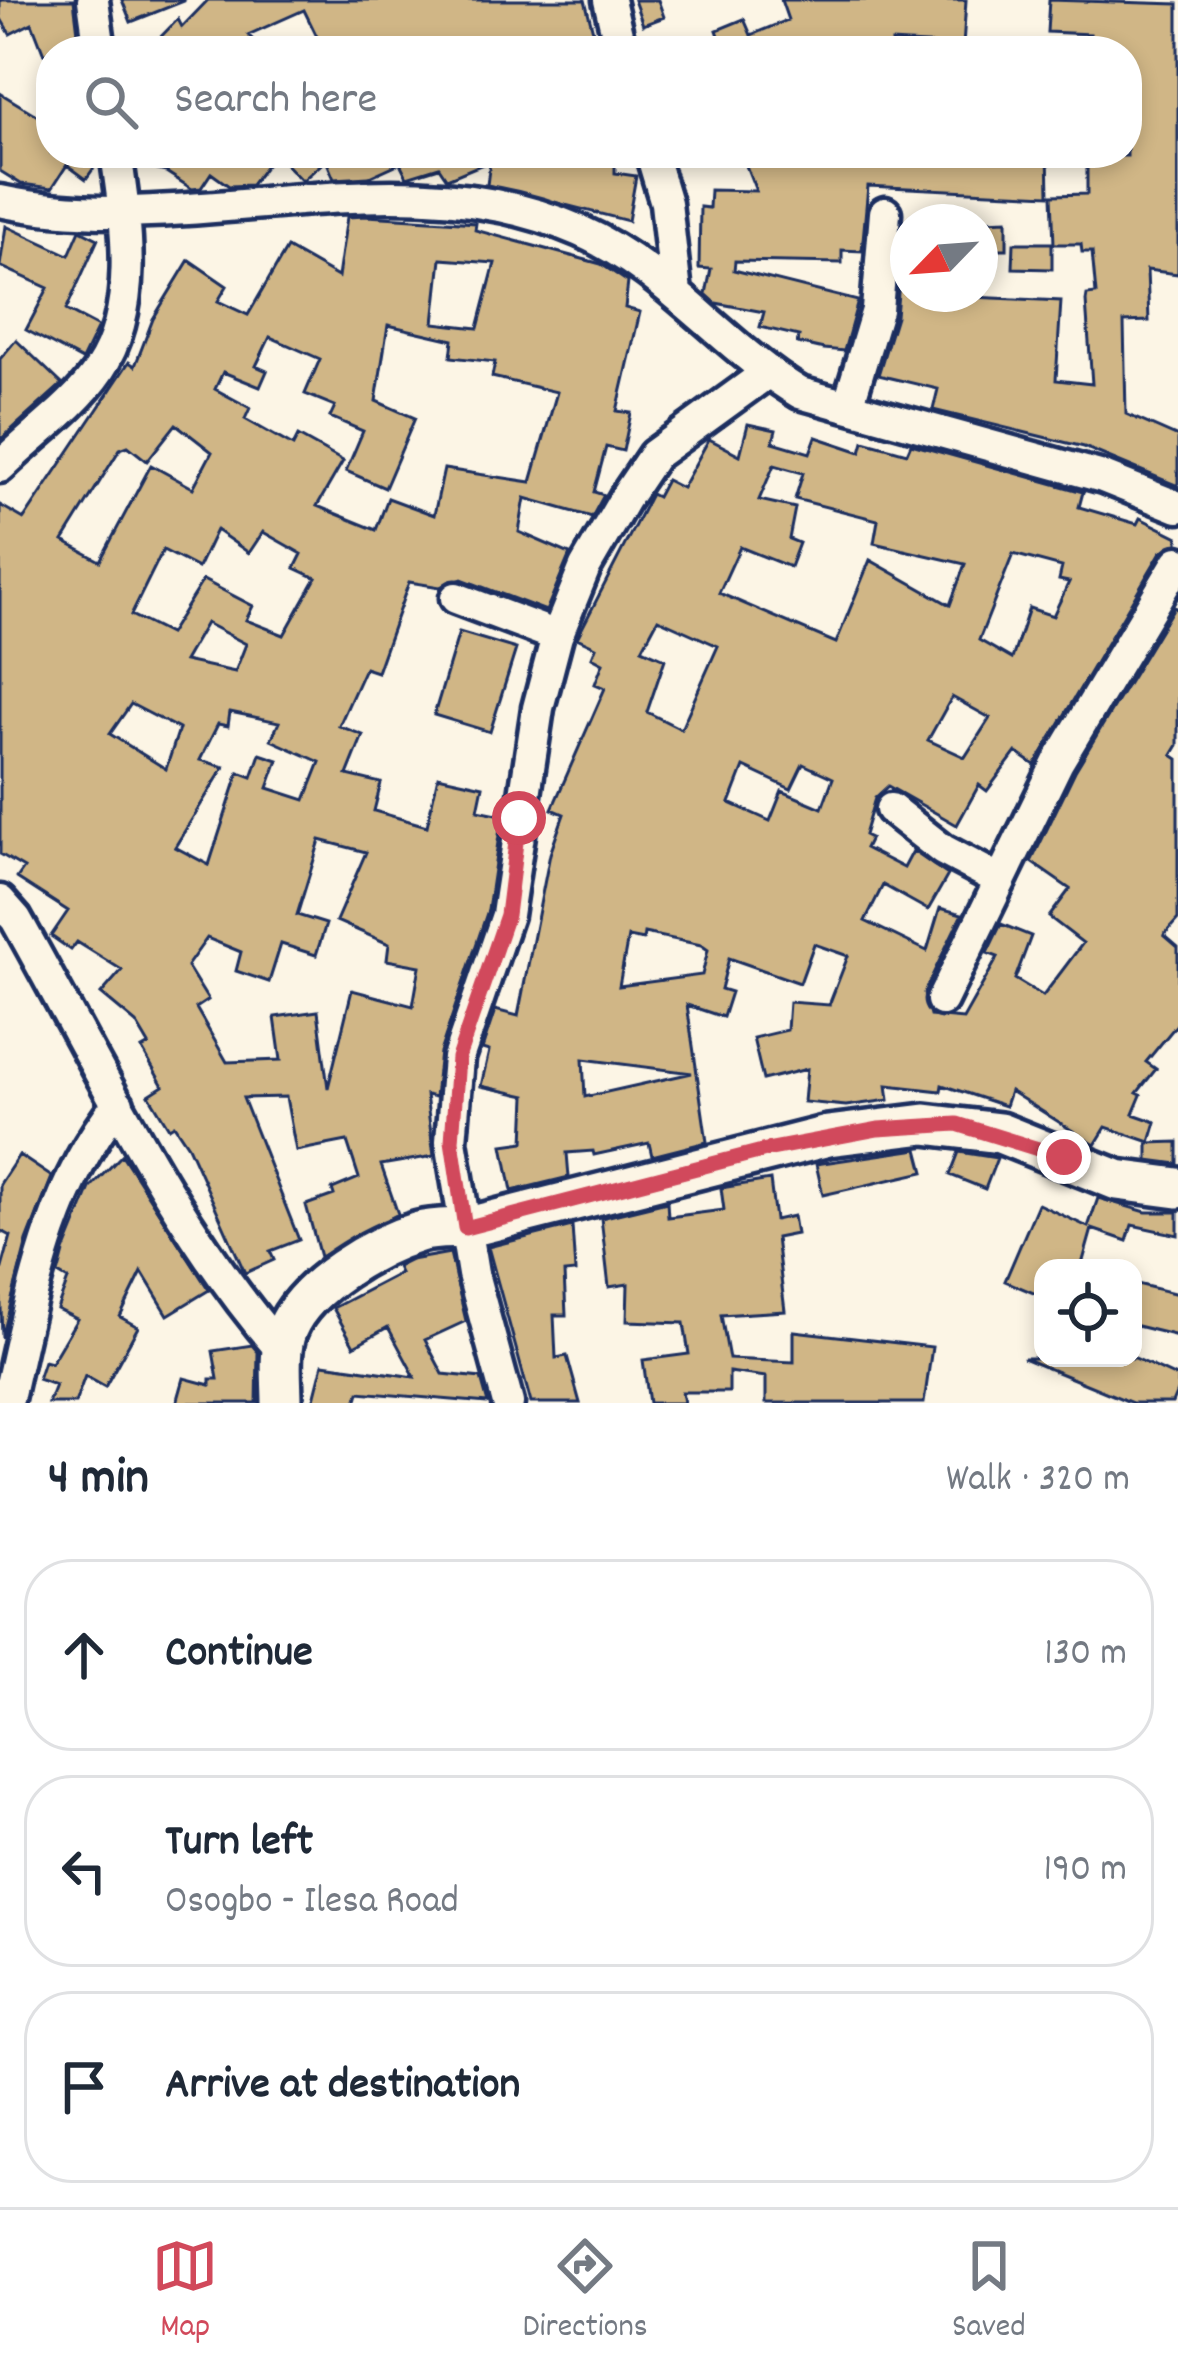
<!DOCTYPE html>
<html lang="en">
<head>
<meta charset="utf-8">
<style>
  body { margin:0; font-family:Dekko,sans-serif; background:#f2f2f3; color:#1f2937 }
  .controls { position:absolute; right:36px; bottom:36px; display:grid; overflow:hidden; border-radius:24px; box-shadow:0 6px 18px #0003 }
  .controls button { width:108px; height:108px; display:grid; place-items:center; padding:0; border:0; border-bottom:3px solid #e0e1e3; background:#fff; color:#1f2937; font:60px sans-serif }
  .compass { position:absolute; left:890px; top:204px; width:108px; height:108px; border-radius:50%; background:#fff; box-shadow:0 6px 18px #0003; rotate:245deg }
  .stop { position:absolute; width:36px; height:36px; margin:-27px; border:9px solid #d1495b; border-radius:50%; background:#fff }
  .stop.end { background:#d1495b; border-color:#fff; box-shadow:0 3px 12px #0008 }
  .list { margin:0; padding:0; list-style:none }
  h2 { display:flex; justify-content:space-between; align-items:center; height:156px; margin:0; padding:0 48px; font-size:51px }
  h2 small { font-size:39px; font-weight:400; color:#747a83 }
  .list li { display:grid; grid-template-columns:78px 1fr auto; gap:36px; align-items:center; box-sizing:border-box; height:192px; margin:0 24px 24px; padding:0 24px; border:3px solid #e0e1e3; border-radius:48px }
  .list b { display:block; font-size:45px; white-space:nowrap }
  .list p { margin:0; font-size:39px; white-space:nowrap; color:#747a83 }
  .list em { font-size:39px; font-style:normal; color:#747a83 }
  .icon { flex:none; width:66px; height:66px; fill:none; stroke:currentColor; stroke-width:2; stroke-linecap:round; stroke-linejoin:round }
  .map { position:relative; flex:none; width:1178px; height:1403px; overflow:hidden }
  .search { position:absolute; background:#fff; box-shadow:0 6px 18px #0003; left:36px; right:36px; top:36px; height:132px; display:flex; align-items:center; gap:30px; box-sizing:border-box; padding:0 42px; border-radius:48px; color:#747a83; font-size:45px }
  .sheet { height:804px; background:#fff }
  nav { display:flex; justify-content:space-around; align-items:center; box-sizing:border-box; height:168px; border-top:3px solid #e0e1e3; background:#fff; font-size:33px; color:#747a83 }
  nav a { display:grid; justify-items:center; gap:6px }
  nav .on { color:#d1495b }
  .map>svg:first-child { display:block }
  .building { fill:#d0b686; stroke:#1b2f5e; stroke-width:3; fill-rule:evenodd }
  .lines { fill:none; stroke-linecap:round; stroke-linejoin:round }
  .minor-casing { stroke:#1b2f5e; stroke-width:39 }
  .major-casing { stroke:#1b2f5e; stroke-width:48 }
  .minor { stroke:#fcf5e5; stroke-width:30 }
  .major { stroke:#fcf5e5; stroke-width:39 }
  .route { stroke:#d1495b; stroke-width:15 }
</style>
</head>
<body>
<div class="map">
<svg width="1178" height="1403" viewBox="0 0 1178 1403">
  <rect width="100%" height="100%" fill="#fcf5e5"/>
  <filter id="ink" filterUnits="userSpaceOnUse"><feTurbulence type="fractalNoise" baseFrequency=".00833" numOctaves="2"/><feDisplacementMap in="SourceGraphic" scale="24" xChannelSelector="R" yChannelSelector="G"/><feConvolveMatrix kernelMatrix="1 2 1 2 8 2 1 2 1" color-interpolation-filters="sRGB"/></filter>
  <g filter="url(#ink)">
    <path class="building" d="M0,0H74L79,41L44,54L32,23L10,34L0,17Z
      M122,0H184V1L131,22Z
      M208,0H585L598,51H324L304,10L248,35L265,51H147L178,19L182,27Z
      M634,0H658L664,17L643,25Z
      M781,0H966L963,46L892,42L893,51H713L723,47L717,30L744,19L751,35L788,20Z
      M1049,0L1178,4V274L1147,270L1149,321L1124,322L1126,414L1178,437V486L1084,447L933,410L938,389L878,375L896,316L904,225H908V294L1061,301L1056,380L1092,384L1086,301L1087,295L1096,294L1092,252H1082L1081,244H1054L1052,195L1087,194V156H1127V51H1088L1090,34L1047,32Z
      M0,93L51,124V153H97L98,162L86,179L67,165L52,188L21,184L0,171Z
      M136,153H215L227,161L234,153H615V173L636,176L628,221L487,185L490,161L447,179L439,167L407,177L400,163L369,177L334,179L326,160L302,181L275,153L251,185L229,186L211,173L201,188L192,189L166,172L137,165Z
      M741,153H1048L1049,195L868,186L862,251L842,250V263L735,261L734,270L858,301L844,351L824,349L797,343L799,336L760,327L764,312L716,303L706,294L711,269L699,268L700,207L709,208L710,190L756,191Z
      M367,216L476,223L475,230L601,264L628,282L625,308L640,312L617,411L631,413L623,451L606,447L594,492L604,495L592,517L525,498L519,532L570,554L546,611L462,579L440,587L409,582L377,672L365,668L339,726L363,735L347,775L381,783L374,811L427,826L438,776L483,786L478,810L502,815L488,910L440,1052L435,1097L426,1095L434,1156L381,1165L398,1214L320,1257L306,1205L334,1195L332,1189L359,1178L347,1141L296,1151L286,1097L243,1098L299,1240L270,1251L274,1260L245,1273L188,1146L174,1125L169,1128L149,1095L163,1086L142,1049L149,1045L136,1023L101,994L122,970L77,942L71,950L51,936L68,911L17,878L24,868L0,854V505L24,519L129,362L135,366L153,319L189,260L227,286L218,301L248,315L287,248L338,277L347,217ZM441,259L495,263L478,328L434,323ZM388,325L453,340L451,357L495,362L492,377L557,392L531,482L444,469L434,515L388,498L376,530L317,506L343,461L298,436L293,446L245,419L250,408L215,389L223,372L260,387L267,371L256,366L270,337L320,359L305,394L335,406L330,417L363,431L346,471L385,488L415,418L376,401ZM176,424L212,452L193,488L151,465L100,561L63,541L120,449L128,446L147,461ZM216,530L249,553L263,532L302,554L295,568L316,578L284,635L246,620L253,606L203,580L169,634L131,615L163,550L198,568ZM206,623L246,644L235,672L184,661ZM131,704L179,729L166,769L110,734ZM230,712L279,722L271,740L320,762L305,800L268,788L278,760L260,754L252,777L239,772L209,865L175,847L224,767L200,760L218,724L228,726ZM320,840L366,852L336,921L389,944L387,960L420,966L413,1006L352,990L328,1088L318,1011L275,1017L281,1060L227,1062L196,1008L208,1000L187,966L207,938L241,952L236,971L269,982L281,944L316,955L326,924L297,915Z
      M1007,220V249H984L985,221Z
      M6,226L69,255L80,230L98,239L66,310L98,327L82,360L26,330L48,288L0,266Z
      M1014,243H1052V269L1013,268Z
      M16,340L62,384L0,440V359Z
      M748,424L776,430L773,442L810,453L816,437L861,452L864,441L907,453L911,444L1083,492L1079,507L1137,524L1140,518L1178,537V543L1161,552L1035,765L1016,752L987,791L979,785L957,825L888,786L875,798L864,835L870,838L865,848L904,868L913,851L948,875L928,910L883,885L865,921L927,951L940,908L962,914L924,993L930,1016L963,1019L998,957L987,953L1001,924L1031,936L1015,979L1043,996L1083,943L1049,917L1070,889L1031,862L1075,771L1174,607L1178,610V745L1172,755L1178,759V919L1164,935L1178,947V1023L1146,1062L1156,1069L1137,1093L1141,1095L1133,1114L1156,1122L1150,1142L1106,1127L1095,1145L1010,1091L1005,1106L942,1085L941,1091L887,1085L889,1100L846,1106L804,1102L807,1069L763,1080L753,1038L787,1030L789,1002L829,1005L848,956L814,944L800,983L729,958L721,989L731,992L723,1017L687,1005L707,1142L652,1156L649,1143L594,1155L593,1151L567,1153L569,1177L512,1191L503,1145L524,1142L526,1096L481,1086L489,1051L482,1049L495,1010L518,1016L550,854L564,814L552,809L605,688L595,684L603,663L592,657L596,647L577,638L651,494L657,497L666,480L682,488L709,439L740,455ZM774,465L803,473L795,499L878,520L874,543L965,564L950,605L870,560L836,643L719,593L740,547L790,567L799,543L789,539L795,508L759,500ZM1013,554L1062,567L1059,580L1069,582L1053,616L1029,608L1012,659L979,640ZM658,619L718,646L681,729L647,712L665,659L642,649ZM952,697L990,718L965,757L928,740ZM803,764L833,778L822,808L782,791L770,821L730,803L744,767L791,789ZM644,933L701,945L708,950L702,975L619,986L628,937L643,940ZM583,1059L692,1073L585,1097Z
      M459,632L516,649L490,732L434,715Z
      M1178,1142V1164L1148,1160V1143Z
      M918,1149L924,1172L823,1195L816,1164Z
      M959,1152L997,1158L985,1189L950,1175Z
      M19,1155L52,1177L27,1241L2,1338L0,1275L11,1236L0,1230V1184Z
      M122,1155L209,1290L168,1315L142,1272L120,1317L138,1327L105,1387L85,1376L75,1403H48L55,1385L38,1379L44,1361L51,1363L77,1319L57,1309L68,1280L58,1274L64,1252L90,1188Z
      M770,1180L775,1220L793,1216L796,1234L776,1238L785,1311L721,1315L729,1359L794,1362V1331L932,1347L924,1403H766V1377L729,1372V1392H682L684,1403H649L643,1360L689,1354L684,1323L627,1321L628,1284L609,1287L601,1218L667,1202L668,1217L724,1210L721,1188Z
      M1098,1198L1146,1212H1178V1235L1132,1225L1127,1241L1092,1229L1081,1268H1043V1297L1005,1281L1038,1204L1088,1227Z
      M572,1226L575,1272L564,1273L566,1315H554L556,1358L567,1356L580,1403H531L488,1247Z
      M450,1253L466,1321L425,1340L443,1374L481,1378L488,1403L359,1392L356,1403H313L323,1364L415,1377L388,1327L354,1346L333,1308L400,1273L397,1267L411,1260Z
      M1133,1283L1178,1294V1336L1133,1325Z
      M252,1345L258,1352L257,1403H177L184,1378L210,1385V1379H218L213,1351Z
      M1023,1358H1135L1178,1378V1389L1172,1403H1132Z"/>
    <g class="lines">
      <g class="minor-casing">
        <path id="minor" d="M93,0L100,51
          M609,0L621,51
          M651,153L666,203L676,293
          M0,201C191,242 395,149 580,231C666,269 722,346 800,393L1103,477L1178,507
          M848,406L877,310L885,213
          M0,467C31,436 75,406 99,370C140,309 126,222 116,153
          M456,598L557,636
          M891,809L943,850L1000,880
          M0,901L16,919C98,1064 171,1224 281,1350
          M942,1000L1058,762L1178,562
          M7,1403C31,1298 49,1190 118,1104
          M508,1403L473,1274L451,1141L458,1058L507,915L538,708L557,636L585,567L625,498L654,455L767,373"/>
      </g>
      <g class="major-casing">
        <path id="major" d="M282,1403C282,1379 278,1352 287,1329C305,1285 375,1245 419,1232C433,1228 450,1229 465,1228L828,1136L925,1124L1000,1133L1117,1180L1178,1188"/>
      </g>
      <use href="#minor" class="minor"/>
      <use href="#major" class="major"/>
    </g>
  </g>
  <g class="lines" filter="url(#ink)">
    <path class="route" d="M519,818L507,915L458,1058L452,1141L465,1228L766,1150L878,1129L957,1124L1064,1157"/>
  </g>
</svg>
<div class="controls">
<button><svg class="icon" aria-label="locate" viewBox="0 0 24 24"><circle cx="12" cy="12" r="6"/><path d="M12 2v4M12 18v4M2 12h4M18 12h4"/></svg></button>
</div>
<svg class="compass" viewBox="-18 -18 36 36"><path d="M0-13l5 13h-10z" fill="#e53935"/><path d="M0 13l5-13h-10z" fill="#747a83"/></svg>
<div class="stop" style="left:519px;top:818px"></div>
<div class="stop end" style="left:1064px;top:1157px"></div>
<div class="search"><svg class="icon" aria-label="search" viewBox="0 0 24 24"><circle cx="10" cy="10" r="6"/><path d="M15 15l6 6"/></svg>Search here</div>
</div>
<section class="sheet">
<h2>4 min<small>Walk · 320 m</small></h2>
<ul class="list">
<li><svg class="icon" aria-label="ahead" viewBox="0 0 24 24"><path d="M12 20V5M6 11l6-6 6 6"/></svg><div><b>Continue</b></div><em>130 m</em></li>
<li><svg class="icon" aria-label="left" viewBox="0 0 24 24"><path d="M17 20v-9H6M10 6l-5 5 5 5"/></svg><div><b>Turn left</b><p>Osogbo - Ilesa Road</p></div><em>190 m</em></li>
<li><svg class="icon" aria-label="arrive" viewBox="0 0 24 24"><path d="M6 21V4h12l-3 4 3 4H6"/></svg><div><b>Arrive at destination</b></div></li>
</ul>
</section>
<nav>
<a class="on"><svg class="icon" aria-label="map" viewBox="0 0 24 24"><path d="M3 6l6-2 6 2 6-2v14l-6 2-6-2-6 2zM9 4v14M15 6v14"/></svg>Map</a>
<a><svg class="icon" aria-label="directions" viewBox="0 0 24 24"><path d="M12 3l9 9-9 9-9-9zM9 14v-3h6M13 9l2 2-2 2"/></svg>Directions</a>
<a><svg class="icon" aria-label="saved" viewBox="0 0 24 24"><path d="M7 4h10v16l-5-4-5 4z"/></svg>Saved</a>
</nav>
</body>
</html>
